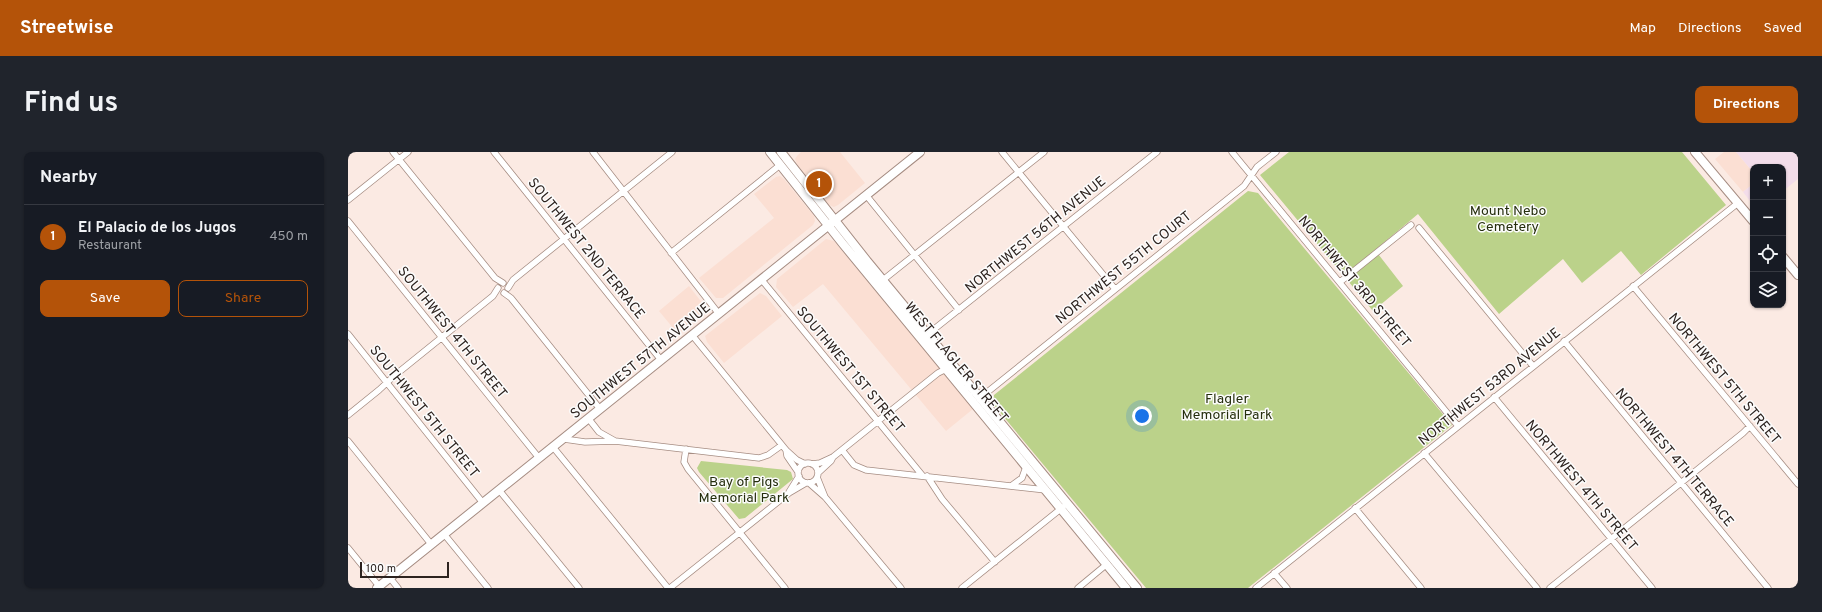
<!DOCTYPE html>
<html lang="en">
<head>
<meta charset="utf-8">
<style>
  body { margin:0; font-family:Overpass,sans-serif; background:#20242c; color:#f1f3f6 }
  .controls { position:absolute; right:12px; top:12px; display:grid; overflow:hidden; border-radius:8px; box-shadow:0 1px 3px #0004 }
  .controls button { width:36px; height:36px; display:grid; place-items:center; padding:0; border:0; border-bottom:1px solid #363941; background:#171b24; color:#f1f3f6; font:20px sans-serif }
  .scale { position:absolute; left:12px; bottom:10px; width:89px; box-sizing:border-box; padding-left:4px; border:2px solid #2d231f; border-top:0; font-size:11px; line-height:14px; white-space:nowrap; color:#2d231f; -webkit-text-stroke:3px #fcfcfc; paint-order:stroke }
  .you { position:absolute; left:794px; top:264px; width:14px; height:14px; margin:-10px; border:3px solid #fff; border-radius:50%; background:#1a73e8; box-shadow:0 0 0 6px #1a73e833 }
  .badge { display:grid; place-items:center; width:26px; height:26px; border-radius:50%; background:#b45309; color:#fff; font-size:13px; font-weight:700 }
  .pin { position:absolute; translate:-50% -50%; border:2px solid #fff; box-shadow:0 1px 4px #0006 }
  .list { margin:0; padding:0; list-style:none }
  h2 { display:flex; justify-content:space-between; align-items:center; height:52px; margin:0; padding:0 16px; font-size:17px }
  h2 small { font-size:13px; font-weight:400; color:#9ea1a6 }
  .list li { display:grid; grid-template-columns:26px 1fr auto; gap:12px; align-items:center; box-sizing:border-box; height:64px; padding:0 16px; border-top:1px solid #363941 }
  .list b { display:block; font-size:15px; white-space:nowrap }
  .list p { margin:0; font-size:13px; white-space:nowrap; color:#9ea1a6 }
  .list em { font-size:13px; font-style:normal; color:#9ea1a6 }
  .actions { display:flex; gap:8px; padding:12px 16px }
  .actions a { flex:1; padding:9px 0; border:1px solid #b45309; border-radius:8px; text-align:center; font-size:14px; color:#b45309 }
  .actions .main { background:#b45309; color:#fff }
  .icon { flex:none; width:22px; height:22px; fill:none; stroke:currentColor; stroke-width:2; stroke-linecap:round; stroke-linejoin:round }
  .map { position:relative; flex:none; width:1450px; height:436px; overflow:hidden; border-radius:8px }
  header { display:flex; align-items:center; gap:24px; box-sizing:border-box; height:56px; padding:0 20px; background:#b45309; color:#fff }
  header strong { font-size:19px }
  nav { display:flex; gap:22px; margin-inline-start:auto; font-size:14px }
  .intro { display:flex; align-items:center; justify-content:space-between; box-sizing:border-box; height:96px; padding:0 24px }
  h1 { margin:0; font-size:28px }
  .button { padding:10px 18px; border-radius:8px; background:#b45309; color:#fff; font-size:14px; font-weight:700 }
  main { display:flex; gap:24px; padding:0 24px }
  aside { flex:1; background:#171b24; border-radius:8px; box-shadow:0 1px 3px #0004 }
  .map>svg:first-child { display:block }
  .built { fill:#fbdfd3 }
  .industrial { fill:#f3ddea }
  .green { fill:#bbd28a }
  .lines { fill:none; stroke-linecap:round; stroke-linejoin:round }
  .minor-casing { stroke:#a68d83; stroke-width:7 }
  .secondary-casing { stroke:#a68d83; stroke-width:10 }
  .minor { stroke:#fff; stroke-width:5.5 }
  .secondary { stroke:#fff; stroke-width:8 }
  .labels { text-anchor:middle; stroke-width:3; stroke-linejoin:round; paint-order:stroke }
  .park-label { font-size:14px; fill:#252e0d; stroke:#fcfcfc }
  .street-label { font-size:14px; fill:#2d231f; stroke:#fcfcfc }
</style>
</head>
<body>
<header>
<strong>Streetwise</strong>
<nav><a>Map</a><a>Directions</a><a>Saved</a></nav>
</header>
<div class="intro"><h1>Find us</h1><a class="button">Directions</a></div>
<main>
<aside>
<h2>Nearby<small></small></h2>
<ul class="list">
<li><span class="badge">1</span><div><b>El Palacio de los Jugos</b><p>Restaurant</p></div><em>450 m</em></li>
</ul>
<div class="actions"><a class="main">Save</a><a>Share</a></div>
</aside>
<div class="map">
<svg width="1450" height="436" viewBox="0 0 1450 436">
  <rect width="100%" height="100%" fill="#fbeae3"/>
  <path class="built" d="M453,0H492L517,31L490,53L486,55L481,53L449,12L447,7L449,4Z
    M1376,0H1388L1405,20V32L1395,40L1367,7Z
    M432,24L436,27L466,64L467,69L465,73L375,146H368L351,126L426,66L406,42L428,25Z
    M478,87L486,89L625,257L598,279L475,132L445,155L428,135L429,127Z
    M341,134L355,152L357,159L330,182L311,159Z
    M412,141L418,144L434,164L376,211L359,190L357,184Z"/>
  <path class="industrial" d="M1388,0H1450V27L1435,39V15H1405V20Z
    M1405,32V53L1395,40Z"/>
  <path class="green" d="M941,0H1334L1378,53L1293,123L1273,99L1234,131L1215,107L1151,162L1070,62L1027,98L1055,134L1025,159L912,23Z
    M900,39L910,41L1104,273L900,436H798L645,252L646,243Z
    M353,309L439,318L443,320L445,327L397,366L391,367L351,320L349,316Z"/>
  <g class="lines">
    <g class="minor-casing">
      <path id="minor" d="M45,0L147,126L155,131
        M146,0L313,208
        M245,0L371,162
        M654,0L767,137
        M884,0L1110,274
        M518,43L611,158
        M0,48L60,0
        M0,69L191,306
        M1071,76L1185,214
        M323,101L432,13
        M413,127L574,323
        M535,128L696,0
        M992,130L1063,73
        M1285,134L1450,332
        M160,136L165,128L324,0
        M156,141L163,146L252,257
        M0,182L135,351
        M580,182L809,0
        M344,183L438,298L449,308L457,312
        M1216,189L1420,436
        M1146,245L1304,436
        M632,246L896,34L909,15L928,0
        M0,263L31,238L46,224L145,144L150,136
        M240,266L251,280L267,289
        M216,287L237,290L267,289L411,306L420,303L434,293
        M0,289L83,392
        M205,295L320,436
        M338,297L336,310L340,317L437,436
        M438,298L439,304L450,320
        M494,298L506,313L518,318L698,338
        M1076,301L1189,436
        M450 321a10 10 0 1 1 20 0a10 10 0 1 1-20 0Z
        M464,312L472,311L485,305L590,221L598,217
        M470,321L483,309L485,305
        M579,324L594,347L647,410
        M469,325L477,345
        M461,331L477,345L553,436
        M663,334L674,326L678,315
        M151,338L231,436
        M441,340L451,324
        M1007,356L1073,436
        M96,382L140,436
        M0,396L31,434
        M926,421L939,436
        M42,426L50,436
        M322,436L441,341L458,331
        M614,436L715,355
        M730,436L759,412
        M908,436L1390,51
        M1202,436L1395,281L1402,274"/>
    </g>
    <g class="secondary-casing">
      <path id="secondary" d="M422,0L495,92L778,436
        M433,0L519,109L789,436
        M1347,0L1405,69
        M1435,105L1450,123
        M29,436L572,0"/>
    </g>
    <use href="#minor" class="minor"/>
    <use href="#secondary" class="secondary"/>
  </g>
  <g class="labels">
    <g class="park-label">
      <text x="1160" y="63">Mount Nebo<tspan x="1160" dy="16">Cemetery</tspan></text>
      <text x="879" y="251">Flagler<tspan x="879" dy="16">Memorial Park</tspan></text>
      <text x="396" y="334">Bay of Pigs<tspan x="396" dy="16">Memorial Park</tspan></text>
    </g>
    <g class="street-label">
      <text transform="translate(687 82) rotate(-39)" y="5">NORTHWEST 56TH AVENUE</text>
      <text transform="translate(239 96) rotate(51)" y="5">SOUTHWEST 2ND TERRACE</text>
      <text transform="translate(775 115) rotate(-39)" y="5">NORTHWEST 55TH COURT</text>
      <text transform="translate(1007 129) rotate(50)" y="5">NORTHWEST 3RD STREET</text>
      <text transform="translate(105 180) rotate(51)" y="5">SOUTHWEST 4TH STREET</text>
      <text transform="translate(292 208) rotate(-39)" y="5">SOUTHWEST 57TH AVENUE</text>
      <text transform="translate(609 210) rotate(50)" y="5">WEST FLAGLER STREET</text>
      <text transform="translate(503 217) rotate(50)" y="5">SOUTHWEST 1ST STREET</text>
      <text transform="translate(1377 226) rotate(50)" y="5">NORTHWEST 5TH STREET</text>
      <text transform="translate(1141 234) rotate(-39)" y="5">NORTHWEST 53RD AVENUE</text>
      <text transform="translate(77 259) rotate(51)" y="5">SOUTHWEST 5TH STREET</text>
      <text transform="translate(1327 305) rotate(50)" y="5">NORTHWEST 4TH TERRACE</text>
      <text transform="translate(1234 333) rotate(50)" y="5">NORTHWEST 4TH STREET</text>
    </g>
  </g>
</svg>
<div class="controls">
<button>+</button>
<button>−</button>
<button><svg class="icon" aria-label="locate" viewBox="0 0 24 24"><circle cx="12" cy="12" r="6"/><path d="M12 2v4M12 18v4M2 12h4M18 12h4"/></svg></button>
<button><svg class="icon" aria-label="layers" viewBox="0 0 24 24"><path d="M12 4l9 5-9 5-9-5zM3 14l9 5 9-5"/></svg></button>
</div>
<div class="scale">100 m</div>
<div class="you"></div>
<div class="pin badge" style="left:471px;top:32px">1</div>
</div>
</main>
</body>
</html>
